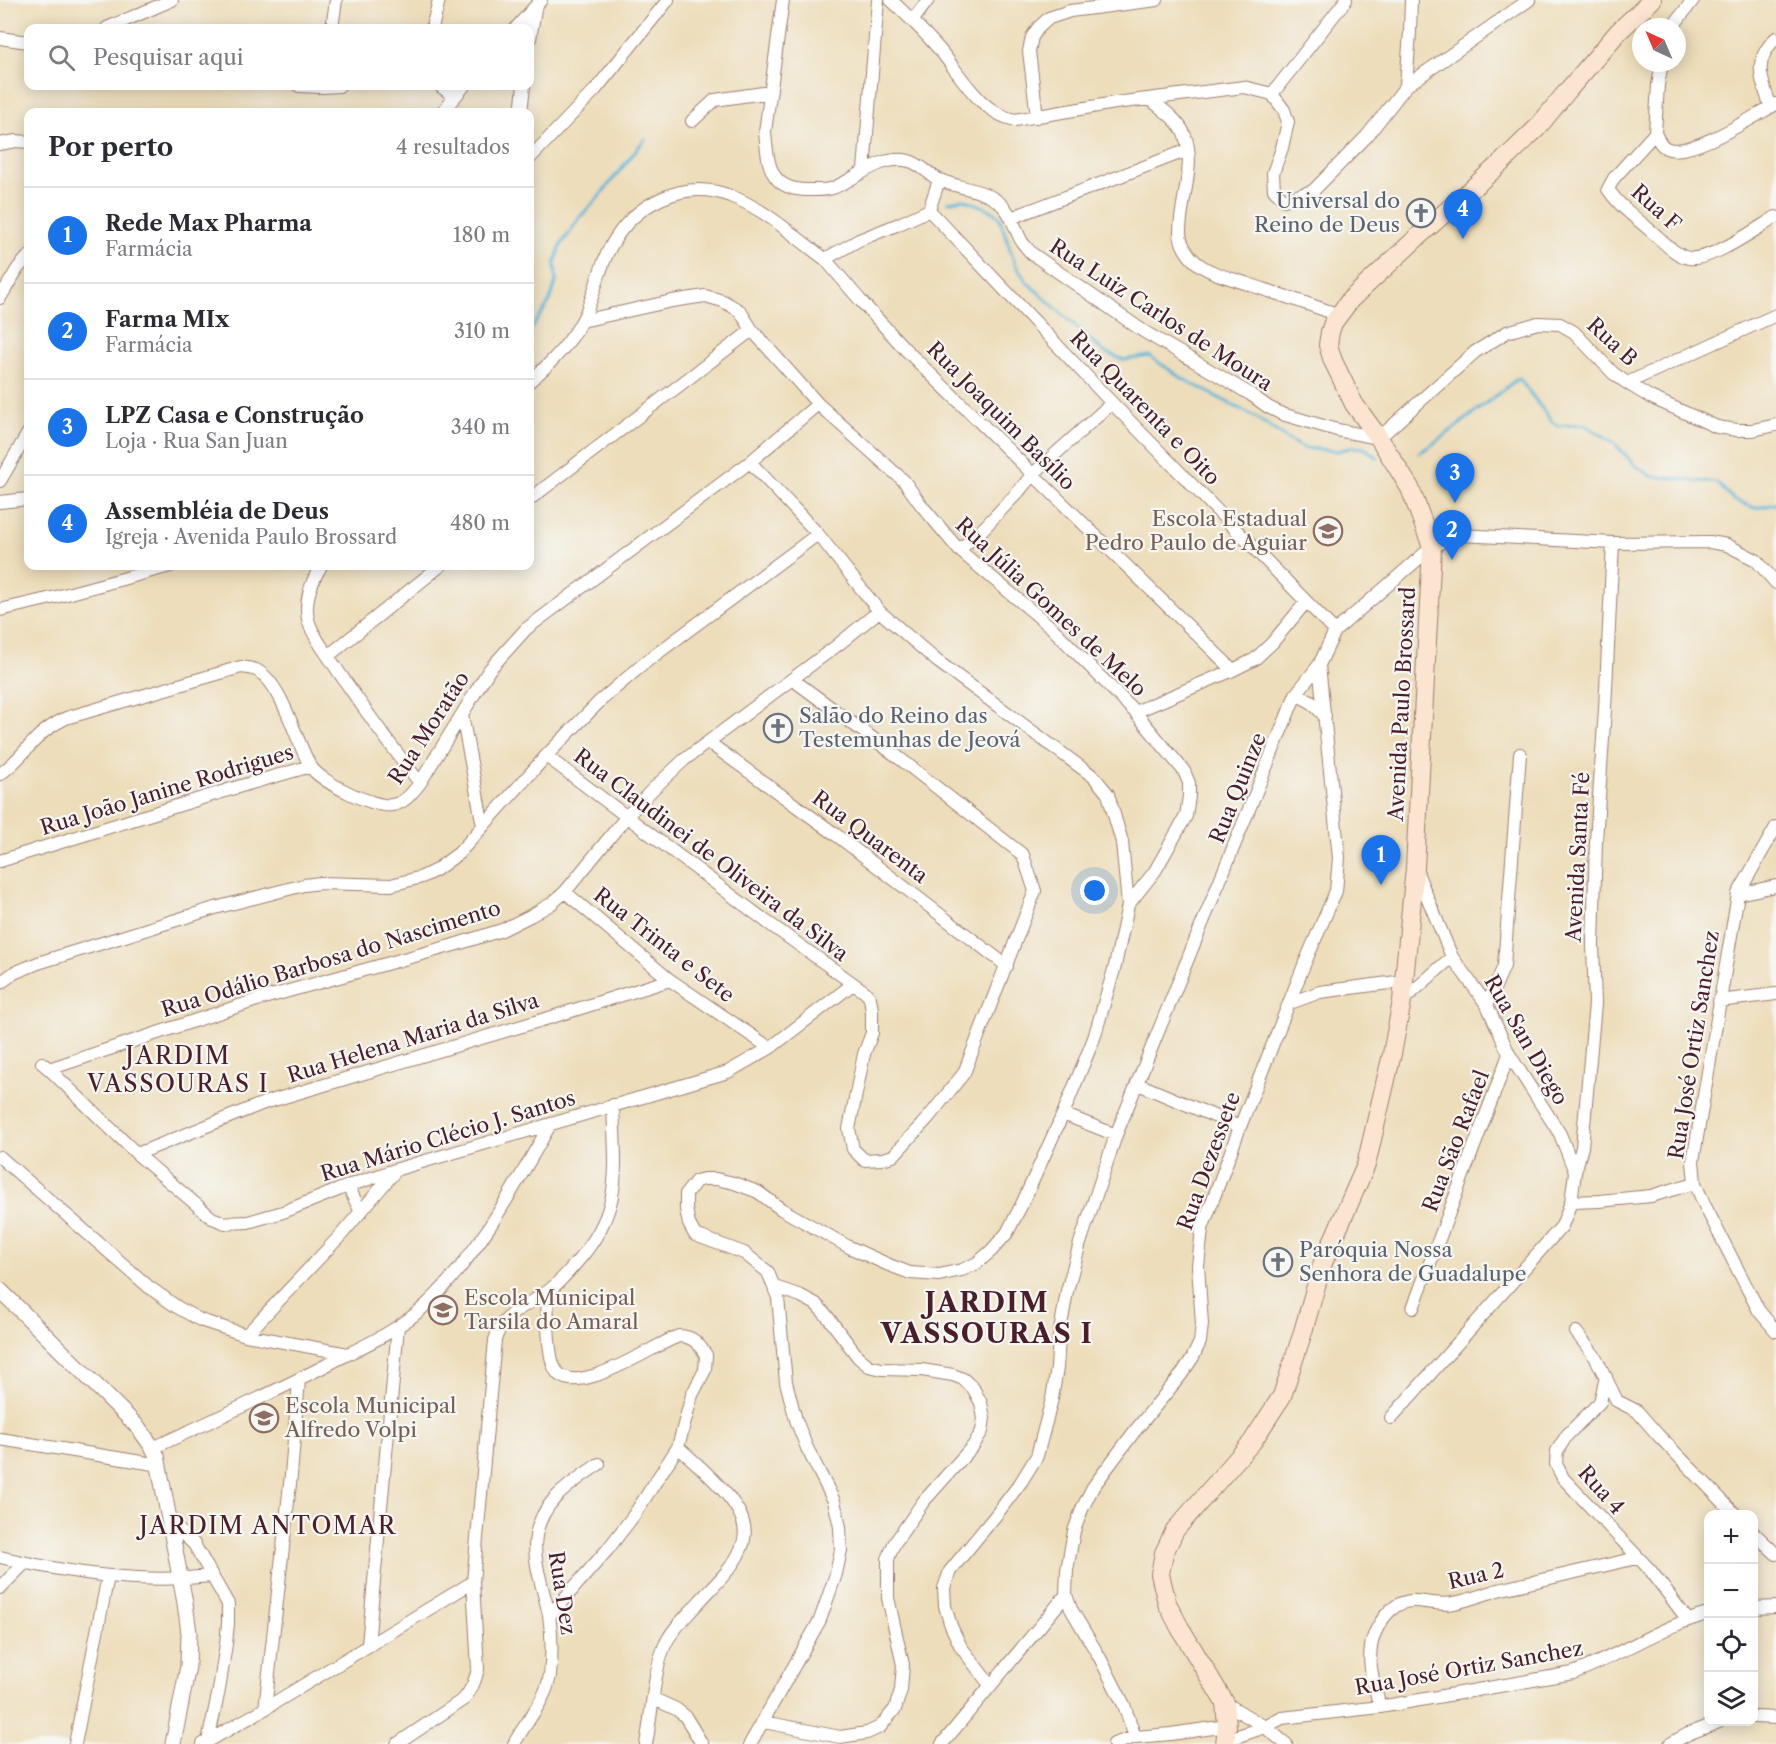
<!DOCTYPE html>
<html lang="pt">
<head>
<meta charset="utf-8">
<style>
  body { margin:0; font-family:"Libre Caslon Text",serif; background:#f2f2f3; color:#2b2b33 }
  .controls { position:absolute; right:18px; bottom:18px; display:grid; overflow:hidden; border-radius:12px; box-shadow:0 3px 15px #0003 }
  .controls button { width:54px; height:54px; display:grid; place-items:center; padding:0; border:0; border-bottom:2px solid #e1e1e2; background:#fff; color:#2b2b33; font:30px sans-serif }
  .compass { position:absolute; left:1632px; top:18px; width:54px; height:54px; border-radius:50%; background:#fff; box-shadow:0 3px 15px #0003; rotate:316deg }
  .you { position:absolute; left:1095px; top:891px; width:21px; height:21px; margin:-15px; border:4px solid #fff; border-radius:50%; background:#1a73e8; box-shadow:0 0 0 9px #1a73e833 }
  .badge { display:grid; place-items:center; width:39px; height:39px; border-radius:50%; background:#1a73e8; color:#fff; font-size:20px; font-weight:700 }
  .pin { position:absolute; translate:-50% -50px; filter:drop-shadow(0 2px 3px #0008) }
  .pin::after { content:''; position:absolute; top:32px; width:21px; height:18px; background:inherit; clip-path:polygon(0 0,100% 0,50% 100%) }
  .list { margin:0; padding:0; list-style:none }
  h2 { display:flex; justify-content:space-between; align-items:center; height:78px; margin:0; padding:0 24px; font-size:26px }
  h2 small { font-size:20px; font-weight:400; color:#7c7c81 }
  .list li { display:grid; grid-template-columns:39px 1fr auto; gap:18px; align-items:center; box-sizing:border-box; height:96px; padding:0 24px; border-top:2px solid #e1e1e2 }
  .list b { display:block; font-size:22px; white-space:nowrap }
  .list p { margin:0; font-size:20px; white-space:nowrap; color:#7c7c81 }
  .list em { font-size:20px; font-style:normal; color:#7c7c81 }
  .icon { flex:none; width:33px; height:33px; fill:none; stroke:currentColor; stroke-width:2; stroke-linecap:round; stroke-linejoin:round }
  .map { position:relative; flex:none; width:1776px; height:1744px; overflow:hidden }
  .search { position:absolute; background:#fff; box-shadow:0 3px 15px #0003; left:24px; top:24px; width:510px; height:66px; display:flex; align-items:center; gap:15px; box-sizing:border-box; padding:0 21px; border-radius:12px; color:#7c7c81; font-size:22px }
  .panel { position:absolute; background:#fff; box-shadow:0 3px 15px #0003; left:24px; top:108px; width:510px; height:462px; border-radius:12px }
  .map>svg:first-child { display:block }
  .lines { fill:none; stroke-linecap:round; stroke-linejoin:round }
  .stream { stroke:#5ab3d7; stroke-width:3 }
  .minor-casing { stroke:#9c7e72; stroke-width:14 }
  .tertiary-casing { stroke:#9c7e72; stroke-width:17 }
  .secondary-casing { stroke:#9c7e72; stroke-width:20 }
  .minor { stroke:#fff; stroke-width:12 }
  .tertiary { stroke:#fff; stroke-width:15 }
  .secondary { stroke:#fce5d0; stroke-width:18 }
  .labels { text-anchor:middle; stroke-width:4.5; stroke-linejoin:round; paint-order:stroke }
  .worship-label { font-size:21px; fill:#5b616d; stroke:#f6f6f2; text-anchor:start }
  .street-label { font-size:21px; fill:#4a1f2b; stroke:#f6f6f2 }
  .education-label { font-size:21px; fill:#785e54; stroke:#f6f6f2; text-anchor:start }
  .quarter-label { font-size:24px; letter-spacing:1.5px; fill:#4a1f2b; stroke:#f6f6f2 }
  .district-label { font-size:27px; font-weight:bold; letter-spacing:1.5px; fill:#4a1f2b; stroke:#f6f6f2 }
</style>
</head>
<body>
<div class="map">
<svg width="1776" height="1744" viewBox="0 0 1776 1744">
  <rect width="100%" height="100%" fill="#f6f6f2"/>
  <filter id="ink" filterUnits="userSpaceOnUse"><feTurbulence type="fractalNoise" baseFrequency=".0167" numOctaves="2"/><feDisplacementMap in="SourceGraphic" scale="12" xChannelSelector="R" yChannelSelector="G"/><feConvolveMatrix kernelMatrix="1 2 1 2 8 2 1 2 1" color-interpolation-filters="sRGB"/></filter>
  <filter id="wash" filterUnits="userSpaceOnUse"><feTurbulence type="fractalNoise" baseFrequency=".008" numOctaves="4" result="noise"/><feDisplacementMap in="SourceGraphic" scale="24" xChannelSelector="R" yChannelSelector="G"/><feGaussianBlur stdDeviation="1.35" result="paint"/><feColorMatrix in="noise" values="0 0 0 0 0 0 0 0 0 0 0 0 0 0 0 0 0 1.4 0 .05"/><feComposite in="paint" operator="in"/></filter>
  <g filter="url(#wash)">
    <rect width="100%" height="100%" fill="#edddba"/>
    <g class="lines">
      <path class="stream" d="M948,202L963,199L989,209L999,216L1015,264L1027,282L1104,352L1124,360L1149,356L1185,380L1257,418L1287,439L1303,448L1338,451L1353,447L1364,448L1378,458
        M530,331L550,301L556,282L555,262L561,245L580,217L599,197L645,139
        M1419,453C1455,431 1485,402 1519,378L1552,422L1559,426L1583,424L1612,441L1636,466L1651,476L1717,483L1734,500L1755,508L1776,504"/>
    </g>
  </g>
  <g filter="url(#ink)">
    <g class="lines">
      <g class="minor-casing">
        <path id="minor" d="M783,0L765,132C768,162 768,189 806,190C815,190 825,191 833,188C858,178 881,154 909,161C921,164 930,176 940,180C961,189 987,189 1003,206C1013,216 1015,230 1022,242C1025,246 1028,249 1031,253L1143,331L1250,394L1268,407L1282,414L1337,430L1379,438L1475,352L1507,332L1538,323L1560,324L1574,332L1613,373L1627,383L1650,397L1717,427L1737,430H1753L1776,425
          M891,0C908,16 924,32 939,49C961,75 980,113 1015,120L1115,103L1244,87L1272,94L1284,110L1288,122L1282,148L1273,173L1274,190L1284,200L1313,191L1367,136L1406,86L1529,0
          M913,20L928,0
          M1674,27L1677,21L1693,0
          M107,28L172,0
          M332,28L336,0
          M432,28L439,0
          M516,28L541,0
          M0,38L28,42
          M530,39L535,9
          M1662,63L1658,85L1655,133L1614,178L1608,189C1619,206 1636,218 1651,231C1662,240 1674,255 1689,258C1711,261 1756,229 1776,217
          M299,86L323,87L339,86
          M440,86L454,96
          M1406,86L1410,32L1411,0
          M1272,94L1346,0
          M1151,100C1163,110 1180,121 1185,136C1196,165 1180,202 1180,232C1180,243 1188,256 1197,263C1211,274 1231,278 1248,284C1278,294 1309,304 1339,315
          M1771,107C1761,79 1752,61 1776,38
          M442,112L464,86
          M521,112L524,86
          M1037,117L1029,51L1032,37L1038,28L1049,18L1070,11L1157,0
          M692,121L715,100L770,92
          M1655,133C1658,139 1660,145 1666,148C1689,159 1754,116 1776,104
          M0,144L16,141L28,142
          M530,158L596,89L668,0
          M864,170L878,0
          M929,210L1112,403L1335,631
          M929,210L939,180
          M1011,218L1188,150
          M825,259L860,300L905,349L1233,670
          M0,298L18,268L28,257
          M582,321L672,301L705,296L723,301L740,311L752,330L818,404L904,481L922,506L959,550L1052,628L1135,712L1184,771L1189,783V796L1186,816L1155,871L1128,905L1115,966L1094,1038L1063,1114L1023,1202L1007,1233L991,1251L977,1263L962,1270L939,1275L910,1273L889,1265L849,1247L781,1209L758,1192L734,1183L716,1179H704L696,1181L686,1194V1209L689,1224L695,1235L744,1253L768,1272L778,1298L786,1382L796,1420L807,1448L834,1501L840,1527L841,1550L836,1574L820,1620L750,1744
          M530,381C549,365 571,342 583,319C595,296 598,269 611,246C634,204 683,178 730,196C764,208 796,238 825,259L859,240L899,224L929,210
          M1627,383L1776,315
          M750,462L818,534L879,611L937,661L1094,777L1108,794L1122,842L1128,905
          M0,481L28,433
          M530,499L752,330
          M0,502L28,499
          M959,550L981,531L1019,491L1033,474L1112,403
          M321,566C311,582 303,604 309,623C315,640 328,655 338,671C364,709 391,746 420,783
          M0,610L56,597L170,566
          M328,656L440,566
          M1296,694L1311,702L1325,716
          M1135,712L1233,670L1255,659L1272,643L1306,602
          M462,715L483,826
          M708,742L835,834L1007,966
          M546,756L767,922L865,992L870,998L872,1010V1033L864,1054L849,1129L853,1149L864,1160L882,1159L893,1156L928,1118L964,1073L1035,891L1023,855L894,754L792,679
          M0,774C15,764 25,750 38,737C46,729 56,723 66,718L241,667C247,668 253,668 258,671C283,685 296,743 311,767C321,782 374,808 392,805C405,803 412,793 420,783L489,670L526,629L750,462L818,404
          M1776,827L1738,894L1693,1161L1695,1183L1704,1204L1759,1311L1776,1331
          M0,861L241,786L311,766
          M565,892L670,980L770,1048
          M1738,894L1776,886
          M0,983L14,973L38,963L215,908L304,885L320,883L391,885L422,877L436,870L459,853L546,756L600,701L647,661L818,534
          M1402,1001L1452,957
          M1719,1001L1776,994
          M1290,1003L1320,992L1404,981
          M1487,1005L1504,966L1520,754
          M42,1063L49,1069L260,999L454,945L502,930L530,916L551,904L565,892L627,816L652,790L684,760L839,644L879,611
          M49,1069L137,1154L212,1218L225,1223L248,1222L283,1212L348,1186L398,1169L728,1072L770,1048L853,984
          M1138,1084L1240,1127
          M1063,1114L1116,1135
          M137,1154L264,1103L552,1017L670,980
          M0,1157L149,1287L177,1307L200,1320L246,1335L348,1354
          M1575,1172L1582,1147L1595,1004L1593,945L1596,841L1605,709L1613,543
          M348,1186L361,1212
          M1571,1202L1599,1201L1651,1196L1695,1183
          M547,1293C548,1312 547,1351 554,1367C569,1405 656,1343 679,1336C693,1336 699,1344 706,1355L705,1370L692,1395L678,1447L634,1515L608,1549L549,1616
          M1413,1308L1509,1054
          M1576,1332L1596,1358L1617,1401L1637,1411L1658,1435L1735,1514
          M246,1335L341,1235L397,1169
          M1606,1377L1600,1402L1567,1435L1557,1451L1556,1464L1563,1478L1651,1571L1687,1619
          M1391,1418L1562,1226L1571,1202L1575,1172L1560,1134L1509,1054L1487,1005L1452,957L1416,870
          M0,1439L160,1465
          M153,1448C215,1419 278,1391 338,1359C368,1344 402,1328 427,1304C477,1257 516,1184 550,1125
          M170,1522L194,1544L228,1604V1623L226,1644L219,1690L208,1741
          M1754,1533L1776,1554
          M0,1557C69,1573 140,1584 211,1576
          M0,1588L25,1563
          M1754,1608L1776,1607
          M368,1645L398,1327
          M990,1685L961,1647L951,1626L945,1606L944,1588L950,1571L996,1515L1021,1482L1037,1456L1052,1399L1057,1368L1059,1337L1067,1291L1080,1243L1116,1135L1296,694L1319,665L1335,631L1432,547L1450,538L1460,535L1613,543L1710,542L1727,545L1756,560L1776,583
          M654,1699L676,1709L685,1716L702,1744
          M1225,1703L1265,1727L1286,1744
          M1380,1707C1371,1674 1361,1645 1386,1615C1408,1589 1427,1608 1454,1603C1469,1600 1484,1594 1498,1590C1544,1579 1591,1569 1637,1558
          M265,1709L291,1475L299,1380
          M1754,1717L1776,1718
          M764,1722L840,1737L867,1733L880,1727L895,1709L901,1690L903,1665L888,1598V1559L894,1544L923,1502L973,1446L982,1431L984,1418L981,1403L973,1388L963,1379L953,1375L922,1370L882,1369L869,1366L858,1357L827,1316L816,1304L801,1296L775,1287
          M1135,1737L1124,1705L1100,1658L1071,1609L1066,1595L1067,1570L1074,1531L1082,1509L1093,1487L1134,1432L1181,1375L1193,1357L1200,1342L1202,1324L1198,1266L1202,1229L1240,1127L1304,965L1336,891L1339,858L1319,665
          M1226,1740L1265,1727L1282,1718L1380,1707L1573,1673C1619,1656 1661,1626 1708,1614
          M75,1744L108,1576
          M203,1744L261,1711L473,1582
          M397,1744L464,1699C472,1689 475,1681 478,1669L473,1582L495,1340C503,1313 522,1308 544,1294C557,1286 567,1273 577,1262C624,1209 615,1170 613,1105
          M514,1744C526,1721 546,1701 550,1675C552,1657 552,1634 549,1615C540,1572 520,1537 555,1498C568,1485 584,1474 599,1464
          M646,1744C652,1715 653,1672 665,1645C672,1629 687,1616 699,1602C713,1586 733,1569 741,1549C745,1541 746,1530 743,1522C737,1498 697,1464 678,1447
          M942,1744L1066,1595
          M1114,1744L1135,1737L1171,1734L1227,1726
          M1670,1744L1688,1734L1719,1722"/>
      </g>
      <g class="tertiary-casing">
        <path id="tertiary" d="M0,1290L138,1427L153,1448L157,1456L185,1603L189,1633L188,1666L173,1744"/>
      </g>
      <g class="secondary-casing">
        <path id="secondary" d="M1225,1744L1227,1726L1225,1703L1180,1628L1167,1603L1160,1574L1164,1553L1175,1530L1252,1442L1282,1396L1302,1335L1322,1265L1366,1165L1392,1054L1402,1001L1415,868L1432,547L1410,488L1379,438L1354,404L1333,361L1328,345L1330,332L1333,323L1350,300L1422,233L1502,162L1537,128L1569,89L1618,32L1652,0"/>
      </g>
      <use href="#minor" class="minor"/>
      <use href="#tertiary" class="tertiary"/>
      <use href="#secondary" class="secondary"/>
    </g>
  </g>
  <defs>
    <g id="church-ring" transform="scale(1.5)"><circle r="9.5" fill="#f6f6f2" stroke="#6b7280" stroke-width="1.5"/><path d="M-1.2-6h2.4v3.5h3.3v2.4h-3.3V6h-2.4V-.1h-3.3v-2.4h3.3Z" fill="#6b7280"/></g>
    <g id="school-ring" transform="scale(1.5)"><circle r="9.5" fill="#f6f6f2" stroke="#8d6e63" stroke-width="1.5"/><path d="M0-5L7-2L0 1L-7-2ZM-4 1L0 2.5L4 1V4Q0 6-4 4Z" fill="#8d6e63"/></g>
  </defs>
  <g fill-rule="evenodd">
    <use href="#church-ring" x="1421" y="213"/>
    <use href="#school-ring" x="1328" y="531"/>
    <use href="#church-ring" x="778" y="728"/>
    <use href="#church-ring" x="1278" y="1262"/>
    <use href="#school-ring" x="443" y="1310"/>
    <use href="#school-ring" x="264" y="1418"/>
  </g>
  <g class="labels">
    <g class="worship-label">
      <text x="1400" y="208" text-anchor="end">Universal do<tspan x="1400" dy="24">Reino de Deus</tspan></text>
      <text x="799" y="723">Salão do Reino das<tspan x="799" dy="24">Testemunhas de Jeová</tspan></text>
      <text x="1299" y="1257">Paróquia Nossa<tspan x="1299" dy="24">Senhora de Guadalupe</tspan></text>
    </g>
    <g class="street-label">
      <text transform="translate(1656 208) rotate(42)" y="7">Rua F</text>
      <text transform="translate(1161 315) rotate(33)" y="7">Rua Luiz Carlos de Moura</text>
      <text transform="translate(1612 342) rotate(43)" y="7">Rua B</text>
      <text transform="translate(1145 408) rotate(46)" y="7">Rua Quarenta e Oito</text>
      <text transform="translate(1001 416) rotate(45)" y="7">Rua Joaquim Basílio</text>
      <text transform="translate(1051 607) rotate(43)" y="7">Rua Júlia Gomes de Melo</text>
      <text transform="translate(1402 704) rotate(-87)" y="7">Avenida Paulo Brossard</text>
      <text transform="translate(429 728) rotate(-57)" y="7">Rua Moratão</text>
      <text transform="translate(1238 788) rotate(-68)" y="7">Rua Quinze</text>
      <text transform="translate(167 790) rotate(-17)" y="7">Rua João Janine Rodrigues</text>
      <text transform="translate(870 837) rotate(37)" y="7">Rua Quarenta</text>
      <text transform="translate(711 855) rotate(37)" y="7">Rua Claudinei de Oliveira da Silva</text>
      <text transform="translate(1578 857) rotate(-87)" y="7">Avenida Santa Fé</text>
      <text transform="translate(664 945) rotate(38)" y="7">Rua Trinta e Sete</text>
      <text transform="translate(331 959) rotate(-17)" y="7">Rua Odálio Barbosa do Nascimento</text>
      <text transform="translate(413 1038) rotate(-17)" y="7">Rua Helena Maria da Silva</text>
      <text transform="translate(1526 1040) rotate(60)" y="7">Rua San Diego</text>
      <text transform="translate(1694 1045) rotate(-81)" y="7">Rua José Ortiz Sanchez</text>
      <text transform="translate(448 1136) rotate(-17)" y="7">Rua Mário Clécio J. Santos</text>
      <text transform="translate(1456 1141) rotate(-69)" y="7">Rua São Rafael</text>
      <text transform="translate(1209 1161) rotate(-70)" y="7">Rua Dezessete</text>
      <text transform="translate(1601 1490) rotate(48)" y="7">Rua 4</text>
      <text transform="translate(1476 1576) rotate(-13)" y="7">Rua 2</text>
      <text transform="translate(562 1593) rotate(81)" y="7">Rua Dez</text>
      <text transform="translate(1469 1668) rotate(-10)" y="7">Rua José Ortiz Sanchez</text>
    </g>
    <g class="education-label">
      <text x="1307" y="526" text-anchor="end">Escola Estadual<tspan x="1307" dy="24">Pedro Paulo de Aguiar</tspan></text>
      <text x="464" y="1305">Escola Municipal<tspan x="464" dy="24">Tarsila do Amaral</tspan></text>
      <text x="285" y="1413">Escola Municipal<tspan x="285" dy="24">Alfredo Volpi</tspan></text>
    </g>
    <g class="quarter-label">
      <text x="178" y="1064">JARDIM<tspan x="178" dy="28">VASSOURAS I</tspan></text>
      <text x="268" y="1534">JARDIM ANTOMAR</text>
    </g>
    <g class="district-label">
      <text x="987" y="1312">JARDIM<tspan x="987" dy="31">VASSOURAS I</tspan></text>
    </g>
  </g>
</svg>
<div class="controls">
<button>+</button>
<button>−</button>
<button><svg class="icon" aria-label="locate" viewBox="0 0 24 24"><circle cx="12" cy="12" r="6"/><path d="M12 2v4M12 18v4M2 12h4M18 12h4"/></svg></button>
<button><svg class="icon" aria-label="layers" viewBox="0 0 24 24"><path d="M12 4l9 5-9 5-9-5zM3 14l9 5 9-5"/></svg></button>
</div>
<svg class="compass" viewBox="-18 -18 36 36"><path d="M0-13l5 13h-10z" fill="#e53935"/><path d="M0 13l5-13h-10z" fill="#7c7c81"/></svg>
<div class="you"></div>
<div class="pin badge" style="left:1381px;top:885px">1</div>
<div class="pin badge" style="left:1452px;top:560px">2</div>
<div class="pin badge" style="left:1455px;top:503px">3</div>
<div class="pin badge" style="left:1463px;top:239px">4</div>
<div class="search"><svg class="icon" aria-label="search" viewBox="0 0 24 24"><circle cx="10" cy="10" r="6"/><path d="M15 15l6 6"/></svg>Pesquisar aqui</div>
<section class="panel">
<h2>Por perto<small>4 resultados</small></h2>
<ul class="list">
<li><span class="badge">1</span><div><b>Rede Max Pharma</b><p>Farmácia</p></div><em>180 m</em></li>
<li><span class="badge">2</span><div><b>Farma MIx</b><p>Farmácia</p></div><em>310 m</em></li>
<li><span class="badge">3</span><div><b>LPZ Casa e Construção</b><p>Loja · Rua San Juan</p></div><em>340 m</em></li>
<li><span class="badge">4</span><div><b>Assembléia de Deus</b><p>Igreja · Avenida Paulo Brossard</p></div><em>480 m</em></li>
</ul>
</section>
</div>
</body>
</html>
